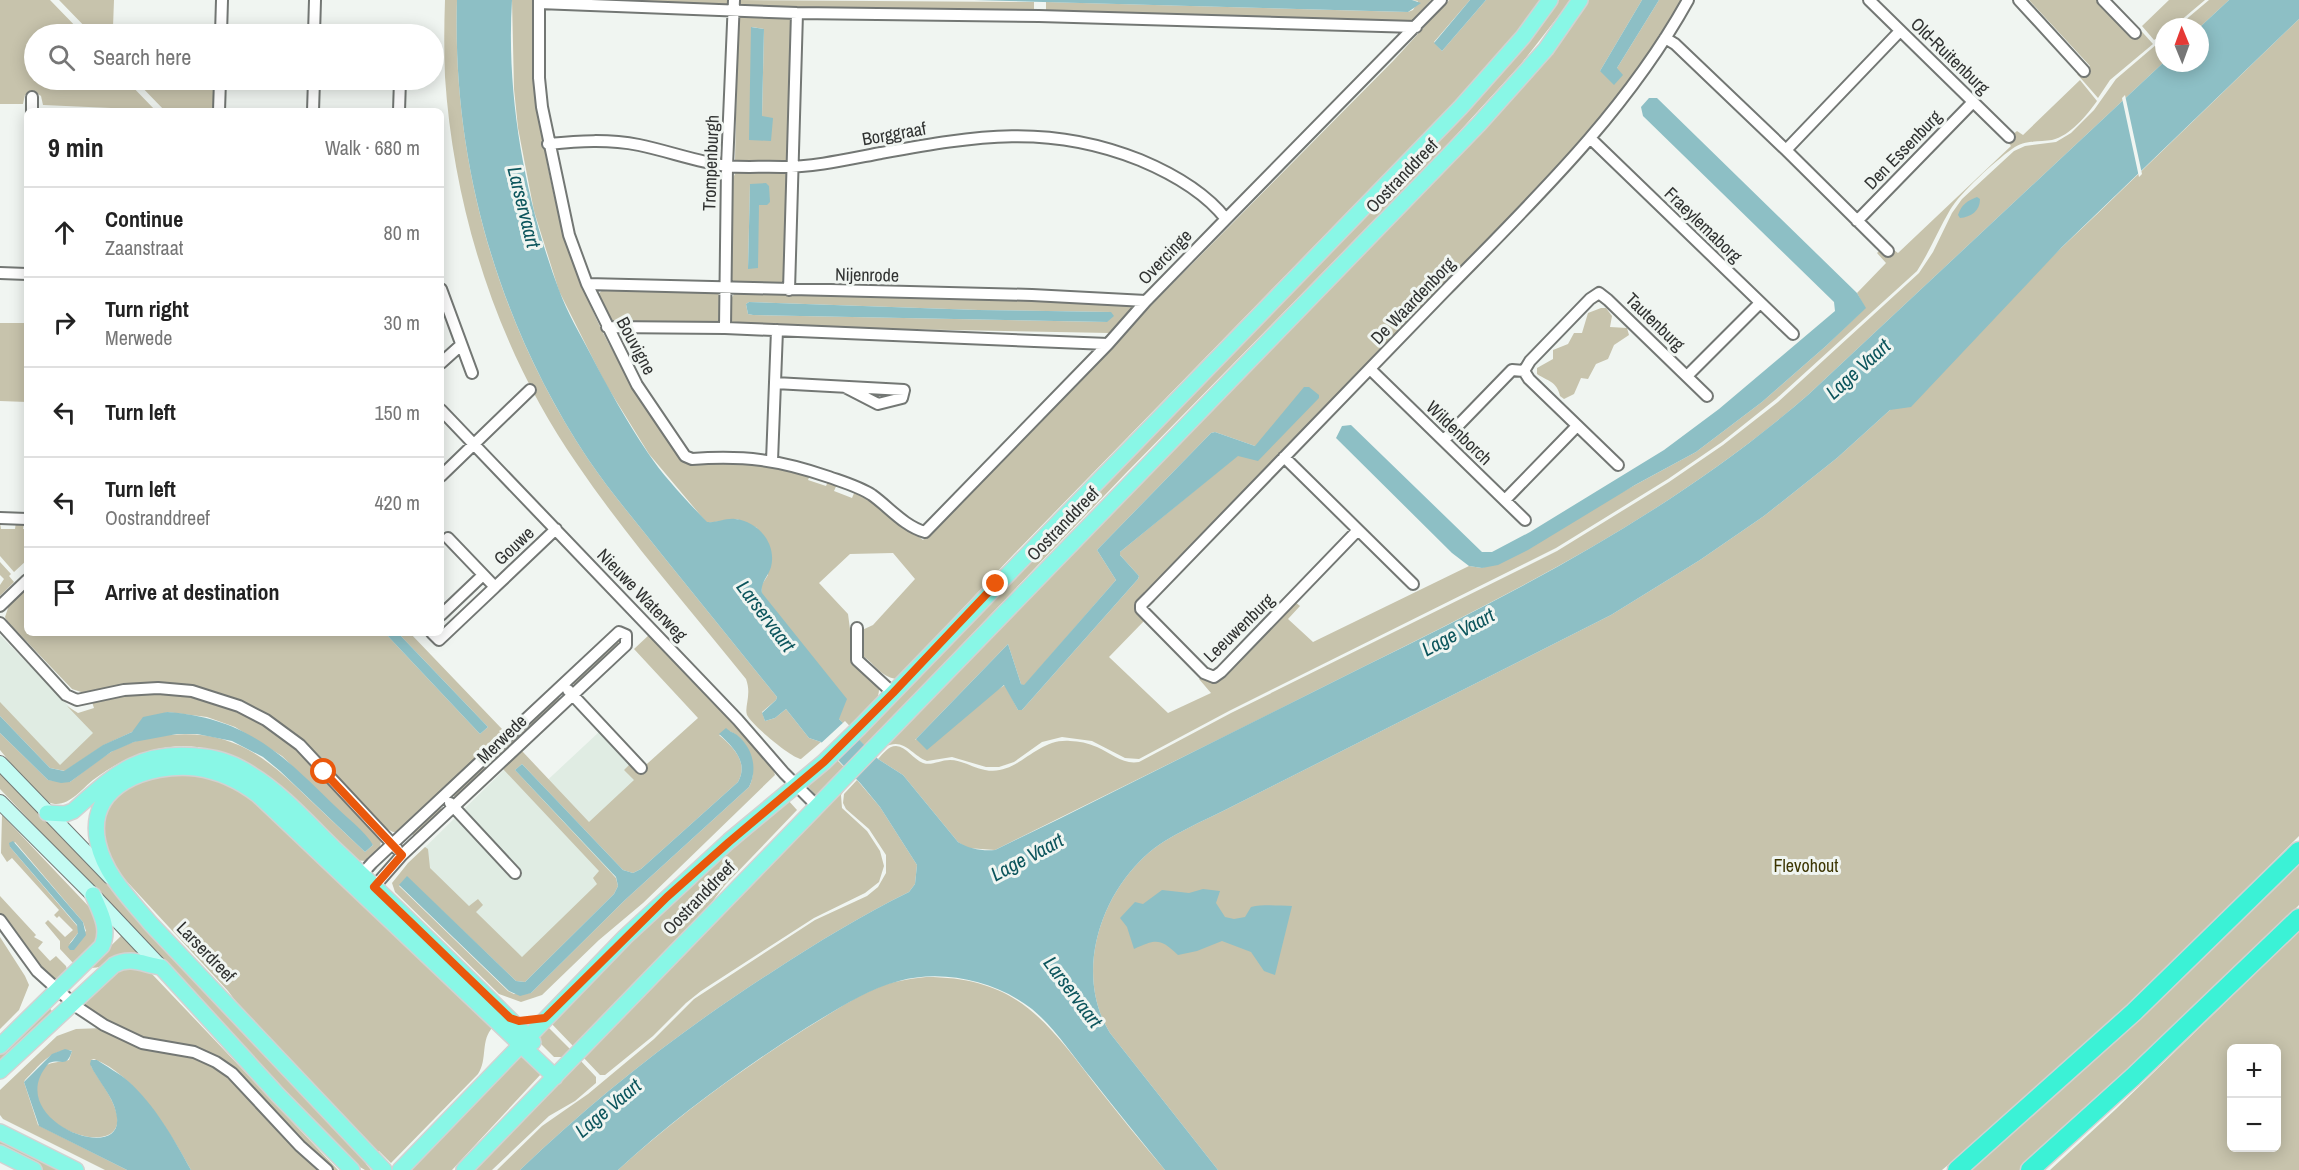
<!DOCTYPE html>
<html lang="en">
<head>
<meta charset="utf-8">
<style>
  body { margin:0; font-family:"Archivo Narrow",sans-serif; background:#f6f6f6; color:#222 }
  .controls { position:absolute; right:18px; bottom:18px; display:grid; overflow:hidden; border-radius:9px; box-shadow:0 3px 15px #0003 }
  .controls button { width:54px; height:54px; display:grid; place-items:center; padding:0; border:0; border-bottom:2px solid #e0e0e0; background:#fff; color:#222; font:30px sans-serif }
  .compass { position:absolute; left:2155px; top:18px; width:54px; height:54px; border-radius:50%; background:#fff; box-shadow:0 3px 15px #0003; rotate:359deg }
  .stop { position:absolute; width:18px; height:18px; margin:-14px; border:4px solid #ea580c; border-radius:50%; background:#fff }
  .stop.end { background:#ea580c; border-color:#fff; box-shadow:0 2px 6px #0008 }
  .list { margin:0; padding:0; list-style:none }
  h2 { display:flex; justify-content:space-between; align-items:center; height:78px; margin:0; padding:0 24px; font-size:26px }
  h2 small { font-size:20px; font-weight:400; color:#767676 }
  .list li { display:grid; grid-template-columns:39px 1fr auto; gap:18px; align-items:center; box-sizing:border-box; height:90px; padding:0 24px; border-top:2px solid #e0e0e0 }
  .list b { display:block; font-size:22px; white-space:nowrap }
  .list p { margin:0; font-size:20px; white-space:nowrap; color:#767676 }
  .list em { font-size:20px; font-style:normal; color:#767676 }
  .icon { flex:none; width:33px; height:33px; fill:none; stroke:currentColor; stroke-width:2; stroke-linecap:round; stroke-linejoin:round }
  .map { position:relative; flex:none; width:2299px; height:1170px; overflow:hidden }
  .search { position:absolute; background:#fff; box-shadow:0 3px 15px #0003; left:24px; top:24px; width:420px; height:66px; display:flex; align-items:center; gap:15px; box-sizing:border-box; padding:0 21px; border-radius:33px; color:#767676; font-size:22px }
  .panel { position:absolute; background:#fff; box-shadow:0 3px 15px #0003; left:24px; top:108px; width:420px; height:528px; border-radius:9px }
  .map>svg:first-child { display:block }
  .built { fill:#e0ece3 }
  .green { fill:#c7c3ac; fill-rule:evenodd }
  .water { fill:#8dbfc5 }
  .pier { fill:#f0f5f1 }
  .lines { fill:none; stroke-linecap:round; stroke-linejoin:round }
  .street-casing { stroke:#737774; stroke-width:14 }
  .secondary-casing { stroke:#737774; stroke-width:16 }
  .primary-casing { stroke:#d1d2d2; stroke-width:18 }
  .highway-casing { stroke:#d1d2d2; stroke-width:21 }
  .street { stroke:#fff; stroke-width:10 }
  .secondary { stroke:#c4fbf3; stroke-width:14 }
  .primary { stroke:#89f7e6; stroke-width:15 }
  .highway { stroke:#3bf2d6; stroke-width:18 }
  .route { stroke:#ea580c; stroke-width:8 }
  .labels { text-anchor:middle; stroke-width:6; stroke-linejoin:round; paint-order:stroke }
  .street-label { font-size:18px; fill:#303231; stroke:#f0f5f1 }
  .park-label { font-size:18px; fill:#3d3603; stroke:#f0f5f1 }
  .water-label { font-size:20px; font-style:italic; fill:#0c555c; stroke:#f0f5f1 }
</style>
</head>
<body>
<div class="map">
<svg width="2299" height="1170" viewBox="0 0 2299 1170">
  <rect width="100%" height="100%" fill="#f0f5f1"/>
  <path class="built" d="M0,635L96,734L61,768L0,708Z
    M599,732L641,776L582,831L617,870L521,970L410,862L514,760L539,788Z"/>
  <path class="green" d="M0,0H50L83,34H34V80H126L156,111H112L111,108L43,105L41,96L35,92L25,95L23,104H0Z
    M59,0H114L113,27L127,34H92Z
    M445,0H457C452,163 498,324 588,459C611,493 638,524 663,556C701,603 739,650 777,697L776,700L762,712L765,721L775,718L786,709L809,738L821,742L801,759C791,758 752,725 747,715C744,707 752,695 746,679C689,608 628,539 577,464C499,352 454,213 445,77C444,52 444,26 445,0Z
    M512,0H534C531,120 556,251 616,357C637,394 662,428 688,462L752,461L811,473L808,480L826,486L829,479L838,482L834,491L852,498L855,491L872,501L923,540L1056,405L1102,355L1394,60L1449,0H1470L1434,42L1442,51L1486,0H1543L1524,27L1475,81L1014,554L896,679C879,676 874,662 861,655L860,631L873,625L915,579L893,553L850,554L819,583L848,614L850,629L853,630L852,661L879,688C880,705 859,718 847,728L839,719L762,594L761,586L768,575L757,528L737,519L707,523L649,454L605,383L559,291L534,211L518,128L514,89Z
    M554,0H730L728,4Z
    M739,0L1034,2V15L744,6L740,5Z
    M1412,0H1431L1411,22L1046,15V2L1408,12L1413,10L1418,1Z
    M1559,0H1571L1521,64L1438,155L1126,473L865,746L857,738L1480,97L1528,43Z
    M1587,0H1642L1600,71L1617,68L1659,0H1683L1659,41L1614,104L1522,207L1137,603L1135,610L1144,621L1109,657L1168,713L1211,693L1199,679L1202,676L1208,682H1218L1295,602L1300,606L1288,619L1313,642L1469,566L1482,568L1696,452L1762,402L1826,346L1865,308L1857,293L1886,263L1877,253L1880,250L1891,248L1898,253L2011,146L2006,140L2017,131L2023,135L2080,80L2097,101C2087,115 2070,136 2052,140C2039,142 2024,140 2012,149C1995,161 1960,193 1950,210C1938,230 1930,251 1917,271L1776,399L1722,442L1668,479L1556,548L1229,711L1139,759L1125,758L1092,741L1062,737L1042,742L1014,762L999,767H986L952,757L927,761C911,755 904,737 885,747ZM1215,432L1255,446L1238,455L1120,552V555L1139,576L1138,579L1022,710H1018L1005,685L915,740L1008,644L1021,684L1024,686L1116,580L1097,550L1211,433Z
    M2029,0H2097L2131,36L2135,24L2153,44L2110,80L2098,98L2077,74L2080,71L2082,73L2090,66Z
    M2169,0H2205L2173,27H2164V34L2154,40L2142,26Z
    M2209,0H2229L2200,27H2177Z
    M741,15L789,16L791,22L788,162L735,160L738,21ZM752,27L764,29L762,117Z
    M2299,19V836C2184,952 2067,1066 1942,1170H1218L1110,1033C1076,978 1097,904 1140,861C1163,837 1198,824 1227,809L1611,615L1700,560L1764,516L1837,458L1890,410L2096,215Z
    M2164,38V62L1809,394C1672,514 1514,592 1353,672C1234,732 1114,791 995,850L967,848L958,842L903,775L878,759C883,754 888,746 896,746C907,747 913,759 923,763C932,766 940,760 950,760C962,760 973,768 985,770C1018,777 1035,738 1070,741C1079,741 1088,743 1097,747C1111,753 1123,765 1139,762L1231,713L1557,551L1669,482L1723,445L1778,402L1919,273L1933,252L1952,213L1962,199L2014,151L2025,146L2056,142L2071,133L2094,110L2116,79Z
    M135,80H214L213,111H165Z
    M737,170L783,172L787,174L783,285L735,284L730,277L733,178ZM750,184L767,205H759L748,269Z
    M604,289L717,292L721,298V326L610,324L598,294Z
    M735,293L1139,303L1110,333L734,326C727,317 728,301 735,293ZM749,302L978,310L1111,312L1106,322L753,315L748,314L746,304Z
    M1601,308H1606L1612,316L1610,327L1627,328L1629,335L1614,345L1608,359L1596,364L1588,379L1581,378L1574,394L1564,399L1560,396C1557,381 1547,381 1537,374V368L1553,359V350L1568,344L1574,333H1582L1588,313Z
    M0,323H27V402L0,401Z
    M0,522L1,529H15L16,522L24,523L23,529H27V560L14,572L0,556Z
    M0,562L11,574L9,576L14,582L0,596V585L4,579L0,575Z
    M27,586V633H385L480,734L488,727L398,633H410L502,729L499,731L502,734L493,742L495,743L399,832H393L385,828C365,807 345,787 325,766C314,755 304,743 293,733C235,686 153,670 82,695L81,692L72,689L7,621L5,617L8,608L5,606Z
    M650,634C672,657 771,753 775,775L643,903L599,940L542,995L521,1002L499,994L395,892L392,883L408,863L425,847L428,849L430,868L469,906L478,899L483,905L476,912L522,957L597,884L593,878L599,871L503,769L522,751L589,822L634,780L624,770L630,764L638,772L698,718L634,649ZM729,731C749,739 759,768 749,787L625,900L531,993L514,994L508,991L399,886L407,877L516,981L525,982L614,894L618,886L616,878L515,770L522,764L623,870L633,873L641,869L738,782C749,762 733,747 719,735Z
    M619,635L624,641L577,685L573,684L572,682Z
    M158,693C185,695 213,700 238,711C296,737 336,790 378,835L381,839L380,849L366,861L353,860L267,777C211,734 149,737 93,780C83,788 70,805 55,804C39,803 11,763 0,750V733L48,780L70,782C83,772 97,761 111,752C128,742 148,737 168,735C232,729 265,756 308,798C327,816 346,834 365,852L373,845L282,756L235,727L207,717L167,712L132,732L104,745L65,771L50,768L0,716V702L60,765L93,733L67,706L78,713L94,708L92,702L125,694Z
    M557,695L561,700L456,798L453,795Z
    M835,758L845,768L817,797L806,784Z
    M0,771L365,1158L366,1164L371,1170H365L355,1164L0,789Z
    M189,771L241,787L493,1027C480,1040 488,1059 478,1074L391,1163L379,1151L376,1152L249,1019L228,991L119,873L101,838L105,807L136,779Z
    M857,780L880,807L917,865L915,884L909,892C862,915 818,942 775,970C684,1028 598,1095 520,1170H497L542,1126L588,1094L654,1039L694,999L815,920L867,896L878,887L886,873V855L869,829L846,809L843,803L844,794Z
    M848,785L841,795L842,808L867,831L880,851L884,866L879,882L865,893L814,918L701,991L686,1003L653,1036L605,1075H600L582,1056Z
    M787,799L797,810L725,885L703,914L574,1047L549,1021L712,863Z
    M438,807L443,810L415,837L413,836L412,831Z
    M2,815L93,911L99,921L98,943L74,964L60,949V941L45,923L48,920L65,937L73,930L59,916L57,918L54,915L59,910L12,858L7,862L1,853ZM15,842L83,922L86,931L69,944L78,933V927L10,847Z
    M2299,860V905L2233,972L2020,1170H1969Z
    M0,896L36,935L34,937L43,942L38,948L50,961L56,956L66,966L68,973L58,981L49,978L0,914Z
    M2299,931V1170H2050L2116,1109ZM2232,1048H2276V1148H2232Z
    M122,935L139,953C118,951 107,970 88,968Z
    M0,937L25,976L29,985L19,1010L0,1029Z
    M123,966L148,971L152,974L338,1170H332L317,1158L236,1072L149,1041L123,1029L80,1004Z
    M926,977C1018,977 1047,1022 1098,1088C1120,1116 1142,1143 1165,1170H618C676,1117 739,1071 805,1029C829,1015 852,998 877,988C892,981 910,979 926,977Z
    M48,1006L55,1015L0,1066V1050Z
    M546,1025L571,1050L562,1057H554L534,1037Z
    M103,1028L193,1056L222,1070L322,1170H191C170,1132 136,1075 94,1059L91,1060V1066C100,1082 113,1097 117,1115C125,1159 30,1132 37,1085C40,1061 50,1064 69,1060L72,1051L70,1050C50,1050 39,1066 25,1080L24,1082L38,1125L127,1170H105L3,1119L0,1115V1090L57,1036L76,1029Z
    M521,1052L541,1069V1074L452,1170H405Z
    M579,1059L596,1077V1083L575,1101L549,1116L492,1170H471Z
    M0,1139L69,1170H42L0,1149Z"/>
  <path class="water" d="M457,0H512C506,96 525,200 559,290C567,312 580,334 591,355C608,388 627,422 648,453C664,477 687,501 707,522C717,523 725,518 735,519C758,521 777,544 771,567C768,577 760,583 762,593L847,699L839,719L878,759L903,775L958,842C969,849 982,851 995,850L1059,819C1161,768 1263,717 1365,666C1522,589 1676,510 1809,394L2164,62L2200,63V27L2229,0H2299V19L2062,247L1911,407L1890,410L1837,458L1764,516L1700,560L1611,615L1227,809C1198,824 1163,837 1140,861C1097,904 1076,978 1110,1033L1218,1170H1165C1140,1139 1115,1109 1091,1078C1072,1055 1055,1028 1032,1009C996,981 943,969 899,981C865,990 836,1010 806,1028C740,1070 676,1117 618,1170H520C598,1095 684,1028 775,970C818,942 862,915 909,892L915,884L917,865L880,807L861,784L821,742L809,738L786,709L775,718L765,721L762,713L776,700L777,697C739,650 701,603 663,556C638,524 611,493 588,459C498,323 452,163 457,0Z
    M974,0H1412L1421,3L1408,12Z
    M1470,0H1486L1442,51L1434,43Z
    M1642,0H1659L1617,68L1623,75L1614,85L1600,71Z
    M751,27L764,29L762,116L773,118L771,141L749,140Z
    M1649,98H1657L1857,293L1866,308L1826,346L1762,402L1696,452L1635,485L1528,550L1498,565L1482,568L1469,566L1452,553L1336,438L1342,426L1351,425L1482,552H1492L1530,532L1664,450L1719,409L1835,311L1834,302L1643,116L1641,107Z
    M766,183L769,186L770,202L767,205H759L758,268L748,269L750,184Z
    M1977,197L1980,199C1980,211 1971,217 1960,218L1958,215C1962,204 1967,201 1977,197Z
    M749,302L978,310L1111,312L1114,316L1107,322L753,315L748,314L746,304Z
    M1304,387H1309L1319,395V398L1258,461L1238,456L1120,552V555L1139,576L1138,579L1022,710H1018L1004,685L927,750L916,739L1008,644L1021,684L1024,685L1116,580L1097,550L1211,433L1215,432L1255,446Z
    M385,633H398L488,727L480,734Z
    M167,712C246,718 281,753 335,806C347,818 365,831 373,845L365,852L280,771L263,757L232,741L197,734H177L134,742L111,752L70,782L61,783L48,780L0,733V716L50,768L64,771L103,745L132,732L143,717Z
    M726,728C730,732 733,732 737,735C753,748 758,769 749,787L625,900L531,993L520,996L509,991L399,885L407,876L516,981L525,982L614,894L618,886L616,877L515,770L522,764L623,870L633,873L641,869L738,782C749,762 733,747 719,734Z
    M13,841L83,922L86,935L74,950H70L68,947L78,933L77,925L10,847L9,843Z
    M1203,889L1220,891L1216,903L1225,917L1234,919L1245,917L1251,907C1265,904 1278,906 1292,906L1275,975L1264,971L1251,952L1222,941L1197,951L1178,955C1160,938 1156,939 1134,949L1127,927L1120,918L1135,902L1143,904L1162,890L1189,893Z
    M65,1049L72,1051C66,1069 62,1058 49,1063C0,1118 122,1166 117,1118C115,1097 98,1082 90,1064L91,1060H97C107,1067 119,1073 128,1081C155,1105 174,1139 191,1170H127L39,1126L24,1082L52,1054Z"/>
  <path class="pier" d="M2125,95L2142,174L2139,177L2122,98Z
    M845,721L859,736L833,761L819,745Z"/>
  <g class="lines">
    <g class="street-casing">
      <path id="street" d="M539,0V78L542,107L569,235L587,284L637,385L685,456L692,459C744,455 780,460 829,477C843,482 860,487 872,495C890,508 904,526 925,532L1108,344L1146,301L1226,219L1441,0
        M1869,0L2009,137
        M2019,0L2084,71
        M2103,0L2135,33
        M539,3L797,13L1039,16L1416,27
        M221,34L222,0
        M314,34L315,0
        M1665,38L1675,44L1786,150L1888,251
        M32,111V97
        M219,111L220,80
        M313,111L314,80
        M399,111L400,80
        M1591,139L1793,334
        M548,144C579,141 608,139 639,145C668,151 698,162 727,166C745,168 764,166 782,167C815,167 849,159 881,153C976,136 1048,123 1140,160C1171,173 1205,192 1226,219
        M1786,150L1900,31
        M1857,221L1973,102
        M0,273L27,274
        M587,284L1032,295L1146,301
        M441,289L472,373
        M789,290L797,13
        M607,327L725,328L1108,344
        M725,328L727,166L734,0
        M441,363L461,345
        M1370,369L1525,520
        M1524,371L1530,361L1590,299L1599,293L1608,300L1707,396
        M1524,371L1529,379L1618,465
        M1687,376L1760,303
        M775,383L904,390L902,398L878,404L845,387
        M441,410L738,720L784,773L817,806
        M1444,440L1512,370L1524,371
        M1284,457L1413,584
        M772,461L777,330
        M441,476L530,390
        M1505,500L1577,426
        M0,518L27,519
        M1358,530L1221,672L1214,677L1204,673L1141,609V605L1149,597C1248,495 1347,393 1445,291C1534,200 1626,112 1688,0
        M448,538L495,587L556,529
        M0,606L27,580
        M441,615L483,575
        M0,623L66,695L77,700L124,690L158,688L192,691L239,706L266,720L300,745L397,849
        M857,628V660L893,693
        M619,632L626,635V645L402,855L374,887L357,891L362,874L372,863Z
        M432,633L439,640L495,587
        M568,690L641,768
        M450,803L515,873
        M0,920L37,971L77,1007L104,1025L142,1043L194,1052L216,1062L232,1073L300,1146L327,1170"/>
    </g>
    <g class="secondary-casing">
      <path id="secondary" d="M0,763L110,877
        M0,802L93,895L161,967"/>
    </g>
    <g class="primary-casing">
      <path id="primary" d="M47,813L65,814L73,811C114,775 138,750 197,756C216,757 236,764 252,775C281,792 312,827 337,851C403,913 468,978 533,1042
        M0,1046L102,946C110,928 100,912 93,895
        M0,1071L114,965C131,956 144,965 161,967L278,1095L352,1170
        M0,1132L76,1170
        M0,1153L34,1170
        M384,1170L150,923C130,899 105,875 98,843C85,785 149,763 196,768C218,771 240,781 258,795L555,1077
        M400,1170L625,937L729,841L824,762L860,727L1461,107L1523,37L1550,0
        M464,1170L1479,124L1546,49L1580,0"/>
    </g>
    <g class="highway-casing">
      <path id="highway" d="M1957,1170L2134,1012L2299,851
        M2030,1170L2133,1077L2299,918"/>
    </g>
    <use href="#street" class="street"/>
    <use href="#secondary" class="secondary"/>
    <use href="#primary" class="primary"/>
    <use href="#highway" class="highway"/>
  </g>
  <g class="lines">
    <path class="route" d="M324,772L402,855L374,887L510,1018L519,1021L545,1018L667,897L729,842L824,762L893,693L996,584"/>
  </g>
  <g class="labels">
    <g class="street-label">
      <text transform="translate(1950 56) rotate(44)" y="6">Old-Ruitenburg</text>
      <text transform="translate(894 134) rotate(-10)" y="6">Borggraaf</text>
      <text transform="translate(1903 150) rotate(-46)" y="6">Den Essenburg</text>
      <text transform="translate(711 163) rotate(-88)" y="6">Trompenburgh</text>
      <text transform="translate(1402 176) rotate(-46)" y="6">Oostranddreef</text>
      <text transform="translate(1703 225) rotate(44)" y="6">Fraeylemaborg</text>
      <text transform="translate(1165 257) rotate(-46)" y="6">Overcinge</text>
      <text transform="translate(867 275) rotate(1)" y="6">Nijenrode</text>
      <text transform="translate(1413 301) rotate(-46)" y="6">De Waardenborg</text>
      <text transform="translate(1655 322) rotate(44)" y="6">Tautenburg</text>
      <text transform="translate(636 346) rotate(62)" y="6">Bouvigne</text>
      <text transform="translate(1459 433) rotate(44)" y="6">Wildenborch</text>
      <text transform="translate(1063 524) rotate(-46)" y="6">Oostranddreef</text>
      <text transform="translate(514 546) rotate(-43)" y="6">Gouwe</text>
      <text transform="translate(642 595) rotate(46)" y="6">Nieuwe Waterweg</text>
      <text transform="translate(1239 628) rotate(-44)" y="6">Leeuwenburg</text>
      <text transform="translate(502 739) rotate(-44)" y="6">Merwede</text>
      <text transform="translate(699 898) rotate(-46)" y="6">Oostranddreef</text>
      <text transform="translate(206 952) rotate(46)" y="6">Larserdreef</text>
    </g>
    <g class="park-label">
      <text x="1806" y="872">Flevohout</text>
    </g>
    <g class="water-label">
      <text transform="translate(524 207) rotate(76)" y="7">Larservaart</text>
      <text transform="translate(1858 369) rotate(-42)" y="7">Lage Vaart</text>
      <text transform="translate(766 616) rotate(53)" y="7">Larservaart</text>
      <text transform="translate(1458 632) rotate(-28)" y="7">Lage Vaart</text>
      <text transform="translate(1027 857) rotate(-28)" y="7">Lage Vaart</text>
      <text transform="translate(1073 992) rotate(53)" y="7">Larservaart</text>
      <text transform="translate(608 1108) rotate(-40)" y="7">Lage Vaart</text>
    </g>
  </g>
</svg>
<div class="controls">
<button>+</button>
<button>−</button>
</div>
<svg class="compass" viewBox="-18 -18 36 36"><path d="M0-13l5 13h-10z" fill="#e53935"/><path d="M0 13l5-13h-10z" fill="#767676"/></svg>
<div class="stop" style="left:324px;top:772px"></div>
<div class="stop end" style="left:996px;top:584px"></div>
<div class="search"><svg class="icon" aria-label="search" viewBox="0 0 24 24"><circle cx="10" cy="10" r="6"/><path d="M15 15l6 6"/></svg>Search here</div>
<section class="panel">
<h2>9 min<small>Walk · 680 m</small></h2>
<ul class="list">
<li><svg class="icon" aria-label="ahead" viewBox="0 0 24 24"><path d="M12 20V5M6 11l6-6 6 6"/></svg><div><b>Continue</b><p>Zaanstraat</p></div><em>80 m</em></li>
<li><svg class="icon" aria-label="right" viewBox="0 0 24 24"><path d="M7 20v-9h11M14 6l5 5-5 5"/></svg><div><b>Turn right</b><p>Merwede</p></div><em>30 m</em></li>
<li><svg class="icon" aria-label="left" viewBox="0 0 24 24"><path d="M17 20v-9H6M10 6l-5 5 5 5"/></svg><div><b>Turn left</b></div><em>150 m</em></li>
<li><svg class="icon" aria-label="left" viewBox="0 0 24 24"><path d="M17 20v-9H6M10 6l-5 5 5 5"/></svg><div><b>Turn left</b><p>Oostranddreef</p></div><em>420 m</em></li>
<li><svg class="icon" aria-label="arrive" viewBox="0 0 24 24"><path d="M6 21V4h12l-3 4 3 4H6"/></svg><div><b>Arrive at destination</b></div></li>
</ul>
</section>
</div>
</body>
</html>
